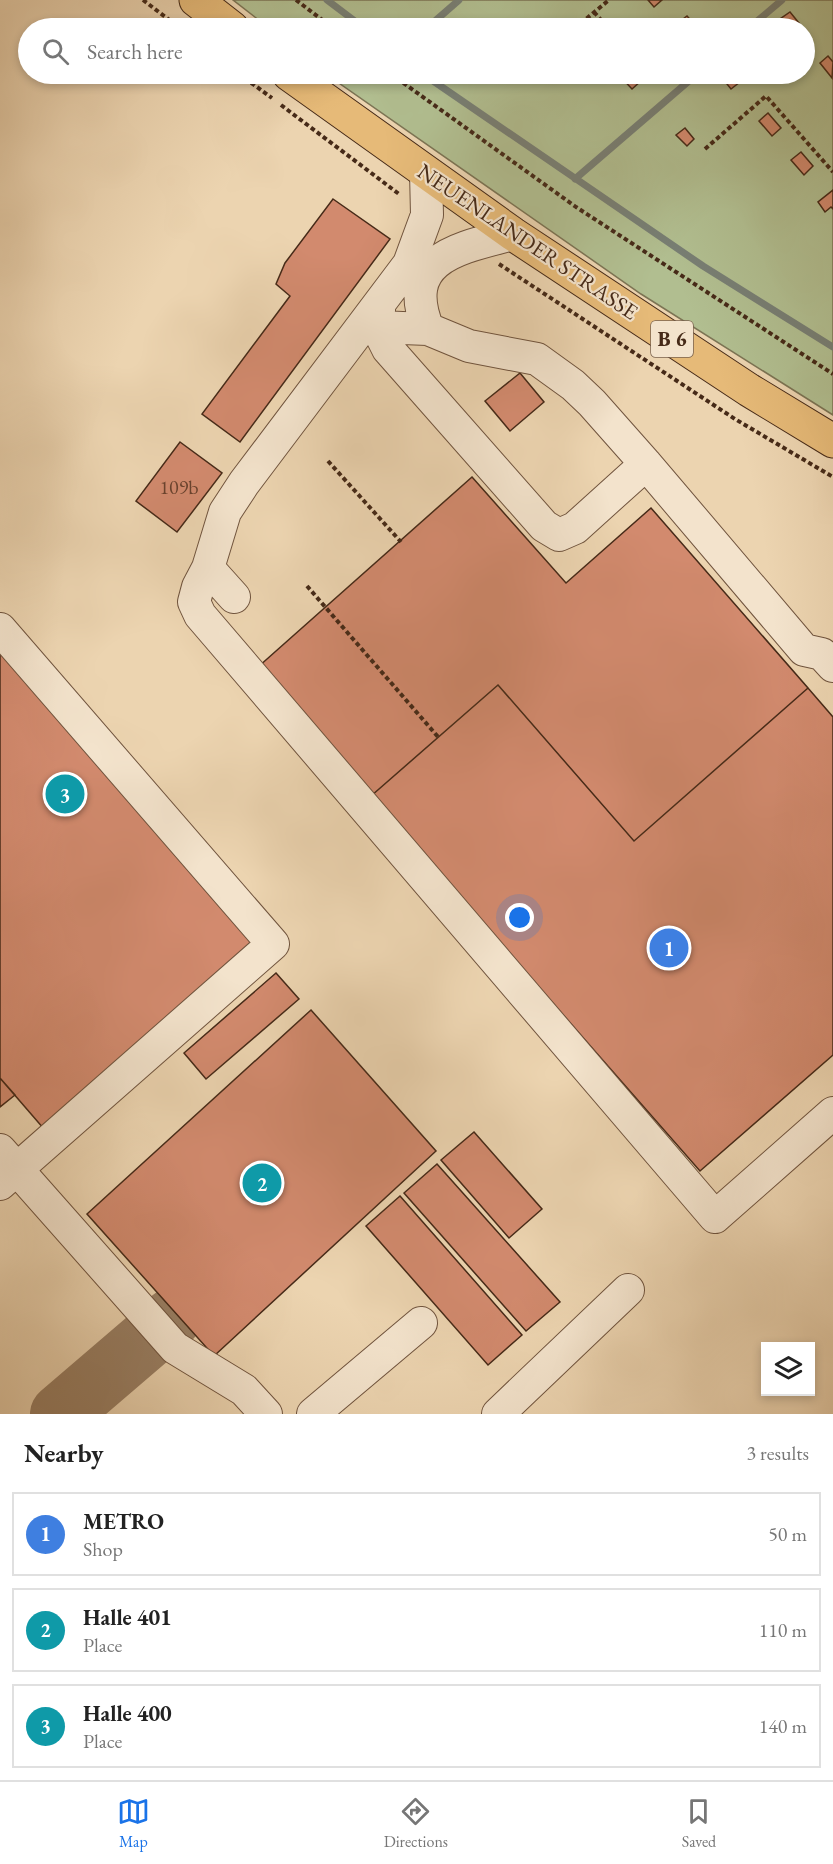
<!DOCTYPE html>
<html lang="en">
<head>
<meta charset="utf-8">
<style>
  body { margin:0; font-family:"EB Garamond",serif; background:#f6f6f6; color:#222 }
  .controls { position:absolute; right:18px; bottom:18px; display:grid; overflow:hidden; border-radius:0px; box-shadow:0 3px 9px #0003 }
  .controls button { width:54px; height:54px; display:grid; place-items:center; padding:0; border:0; border-bottom:2px solid #e0e0e0; background:#fff; color:#222; font:30px sans-serif }
  .you { position:absolute; left:520px; top:918px; width:21px; height:21px; margin:-15px; border:4px solid #fff; border-radius:50%; background:#1a73e8; box-shadow:0 0 0 9px #1a73e833 }
  .badge { display:grid; place-items:center; width:39px; height:39px; border-radius:50%; background:#1a73e8; color:#fff; font-size:20px; font-weight:700 }
  .pin { position:absolute; translate:-50% -50%; border:3px solid #fff; box-shadow:0 2px 6px #0006 }
  .list { margin:0; padding:0; list-style:none }
  h2 { display:flex; justify-content:space-between; align-items:center; height:78px; margin:0; padding:0 24px; font-size:26px }
  h2 small { font-size:20px; font-weight:400; color:#767676 }
  .list li { display:grid; grid-template-columns:39px 1fr auto; gap:18px; align-items:center; box-sizing:border-box; height:84px; margin:0 12px 12px; padding:0 12px; border:2px solid #e0e0e0; border-radius:0px }
  .list b { display:block; font-size:22px; white-space:nowrap }
  .list p { margin:0; font-size:20px; white-space:nowrap; color:#767676 }
  .list em { font-size:20px; font-style:normal; color:#767676 }
  .icon { flex:none; width:33px; height:33px; fill:none; stroke:currentColor; stroke-width:2; stroke-linecap:round; stroke-linejoin:round }
  .map { position:relative; flex:none; width:833px; height:1414px; overflow:hidden }
  .search { position:absolute; background:#fff; box-shadow:0 3px 9px #0003; left:18px; right:18px; top:18px; height:66px; display:flex; align-items:center; gap:15px; box-sizing:border-box; padding:0 21px; border-radius:33px; color:#767676; font-size:22px }
  .sheet { height:366px; background:#fff }
  nav { display:flex; justify-content:space-around; align-items:center; box-sizing:border-box; height:84px; border-top:2px solid #e0e0e0; background:#fff; font-size:16px; color:#767676 }
  nav a { display:grid; justify-items:center; gap:3px }
  nav .on { color:#1a73e8 }
  .map>svg:first-child { display:block }
  .green { fill:#b1be90; stroke:#7c7454; stroke-width:1.5 }
  .lines { fill:none; stroke-linecap:round; stroke-linejoin:round }
  .stream { stroke:#787f74; stroke-width:7 }
  .taxiway { stroke:#997f64; stroke-width:60 }
  .building { fill:#d28a6e; stroke:#462a18; stroke-width:1.5 }
  .minor-casing { stroke:#70543e; stroke-width:34 }
  .major-casing { stroke:#462a18; stroke-width:35 }
  .path { stroke:#462a18; stroke-width:4; stroke-dasharray:4.5 3; stroke-linecap:butt }
  .minor { stroke:#f3e3cc; stroke-width:32 }
  .major { stroke:#e6ba78; stroke-width:33 }
  .labels { text-anchor:middle; stroke-width:4.5; stroke-linejoin:round; paint-order:stroke }
  .number-label { font-size:20px; fill:#69422e }
  .shield { fill:#f3e3cc; stroke:#7a624e; stroke-width:1.5 }
  .shield-label { font-size:21px; font-weight:bold; fill:#462a18 }
  .street-label { font-size:22px; fill:#462a18; stroke:#f3e3cc }
</style>
</head>
<body>
<div class="map">
<svg width="833" height="1414" viewBox="0 0 833 1414">
  <rect width="100%" height="100%" fill="#ecd4b0"/>
  <filter id="stains"><feTurbulence type="fractalNoise" baseFrequency=".00333" numOctaves="4"/><feColorMatrix values="0 0 0 0 .2 0 0 0 0 .09 0 0 0 0 .02 0 0 0 .5 -.17"/></filter>
  <radialGradient id="worn" r=".72"><stop offset=".6" stop-color="#630" stop-opacity="0"/><stop offset="1" stop-color="#630" stop-opacity=".3"/></radialGradient>
  <path class="green" d="M233,0H833V415L641,294L326,74H804V28H269Z"/>
  <g class="lines">
    <path class="stream" d="M327,0L364,28
      M427,28L459,0
      M749,28L782,0
      M423,74L703,266L833,347
      M575,179L697,74"/>
    <path class="taxiway" d="M60,1414L172,1318"/>
  </g>
  <path class="building" d="M648,0H662L654,7Z
    M790,12L803,28H788L780,19Z
    M687,16L698,28H678L675,25Z
    M828,56L833,62L832,78L820,63Z
    M618,74H636L642,80L632,89Z
    M719,74H733L740,82L731,89Z
    M768,113L781,128L772,136L759,121Z
    M685,128L694,139L687,146L676,135Z
    M801,152L813,166L804,175L791,160Z
    M833,190V209L831,207L825,212L818,202Z
    M333,199L390,239L240,442L202,414L290,296L276,284L285,263Z
    M520,373L544,402L510,431L485,401Z
    M180,442L222,473L177,532L136,501Z
    M472,477L566,583L651,508L808,688L634,841L498,685L371,796L258,667Z
    M0,645L259,943L44,1129L0,1078Z
    M498,685L634,841L808,688L833,717V1055L700,1171L371,796Z
    M276,973L299,999L206,1079L184,1053Z
    M311,1010L436,1151L214,1356L87,1214Z
    M0,1078L15,1095L0,1107Z
    M474,1132L542,1209L509,1238L441,1160Z
    M437,1164L560,1302L526,1331L404,1193Z
    M400,1196L522,1335L488,1365L366,1226Z"/>
  <g class="lines">
    <g class="minor-casing">
      <path id="minor" d="M426,172L427,215L409,264L244,483L225,512L208,568L198,587L194,602L200,615L715,1217L833,1113
        M379,310L377,327L388,349L544,526L559,535L575,528L646,464
        M377,327L428,329L469,346L537,359L573,385L592,403L646,464L804,650L822,654L833,666
        M428,329C399,258 460,248 513,234
        M208,568L234,597
        M0,629L273,944L0,1184
        M0,1150L175,1348L244,1390L266,1414
        M313,1414L421,1323
        M498,1414L628,1290"/>
    </g>
    <g class="major-casing">
      <path id="major" d="M196,0L232,28
        M289,74L513,234L749,390L833,441"/>
    </g>
    <path class="path" d="M143,0L180,28
      M296,0L333,28
      M594,12L608,28
      M575,28L609,0
      M239,74L272,98
      M391,74L576,207L833,374
      M281,105L399,194
      M705,149L766,96L833,172
      M499,264L735,419L833,477
      M328,461L401,542
      M307,586L439,738"/>
    <use href="#minor" class="minor"/>
    <use href="#major" class="major"/>
  </g>
  <g class="labels">
    <g class="number-label">
      <text x="179" y="494">109b</text>
    </g>
    <rect class="shield" x="651" y="321" width="42" height="36" rx="4.5"/>
    <g class="shield-label">
      <text x="672" y="346">B 6</text>
    </g>
    <g class="street-label">
      <text transform="translate(528 241) rotate(34)" y="8">NEUENLANDER STRASSE</text>
    </g>
  </g>
  <rect width="100%" height="100%" filter="url(#stains)"/>
  <rect width="100%" height="100%" fill="url(#worn)"/>
</svg>
<div class="controls">
<button><svg class="icon" aria-label="layers" viewBox="0 0 24 24"><path d="M12 4l9 5-9 5-9-5zM3 14l9 5 9-5"/></svg></button>
</div>
<div class="you"></div>
<div class="pin badge" style="left:669px;top:948px;background:#3f7fe0">1</div>
<div class="pin badge" style="left:262px;top:1183px;background:#0f9aa8">2</div>
<div class="pin badge" style="left:65px;top:794px;background:#0f9aa8">3</div>
<div class="search"><svg class="icon" aria-label="search" viewBox="0 0 24 24"><circle cx="10" cy="10" r="6"/><path d="M15 15l6 6"/></svg>Search here</div>
</div>
<section class="sheet">
<h2>Nearby<small>3 results</small></h2>
<ul class="list">
<li><span class="badge" style="background:#3f7fe0">1</span><div><b>METRO</b><p>Shop</p></div><em>50 m</em></li>
<li><span class="badge" style="background:#0f9aa8">2</span><div><b>Halle 401</b><p>Place</p></div><em>110 m</em></li>
<li><span class="badge" style="background:#0f9aa8">3</span><div><b>Halle 400</b><p>Place</p></div><em>140 m</em></li>
</ul>
</section>
<nav>
<a class="on"><svg class="icon" aria-label="map" viewBox="0 0 24 24"><path d="M3 6l6-2 6 2 6-2v14l-6 2-6-2-6 2zM9 4v14M15 6v14"/></svg>Map</a>
<a><svg class="icon" aria-label="directions" viewBox="0 0 24 24"><path d="M12 3l9 9-9 9-9-9zM9 14v-3h6M13 9l2 2-2 2"/></svg>Directions</a>
<a><svg class="icon" aria-label="saved" viewBox="0 0 24 24"><path d="M7 4h10v16l-5-4-5 4z"/></svg>Saved</a>
</nav>
</body>
</html>
